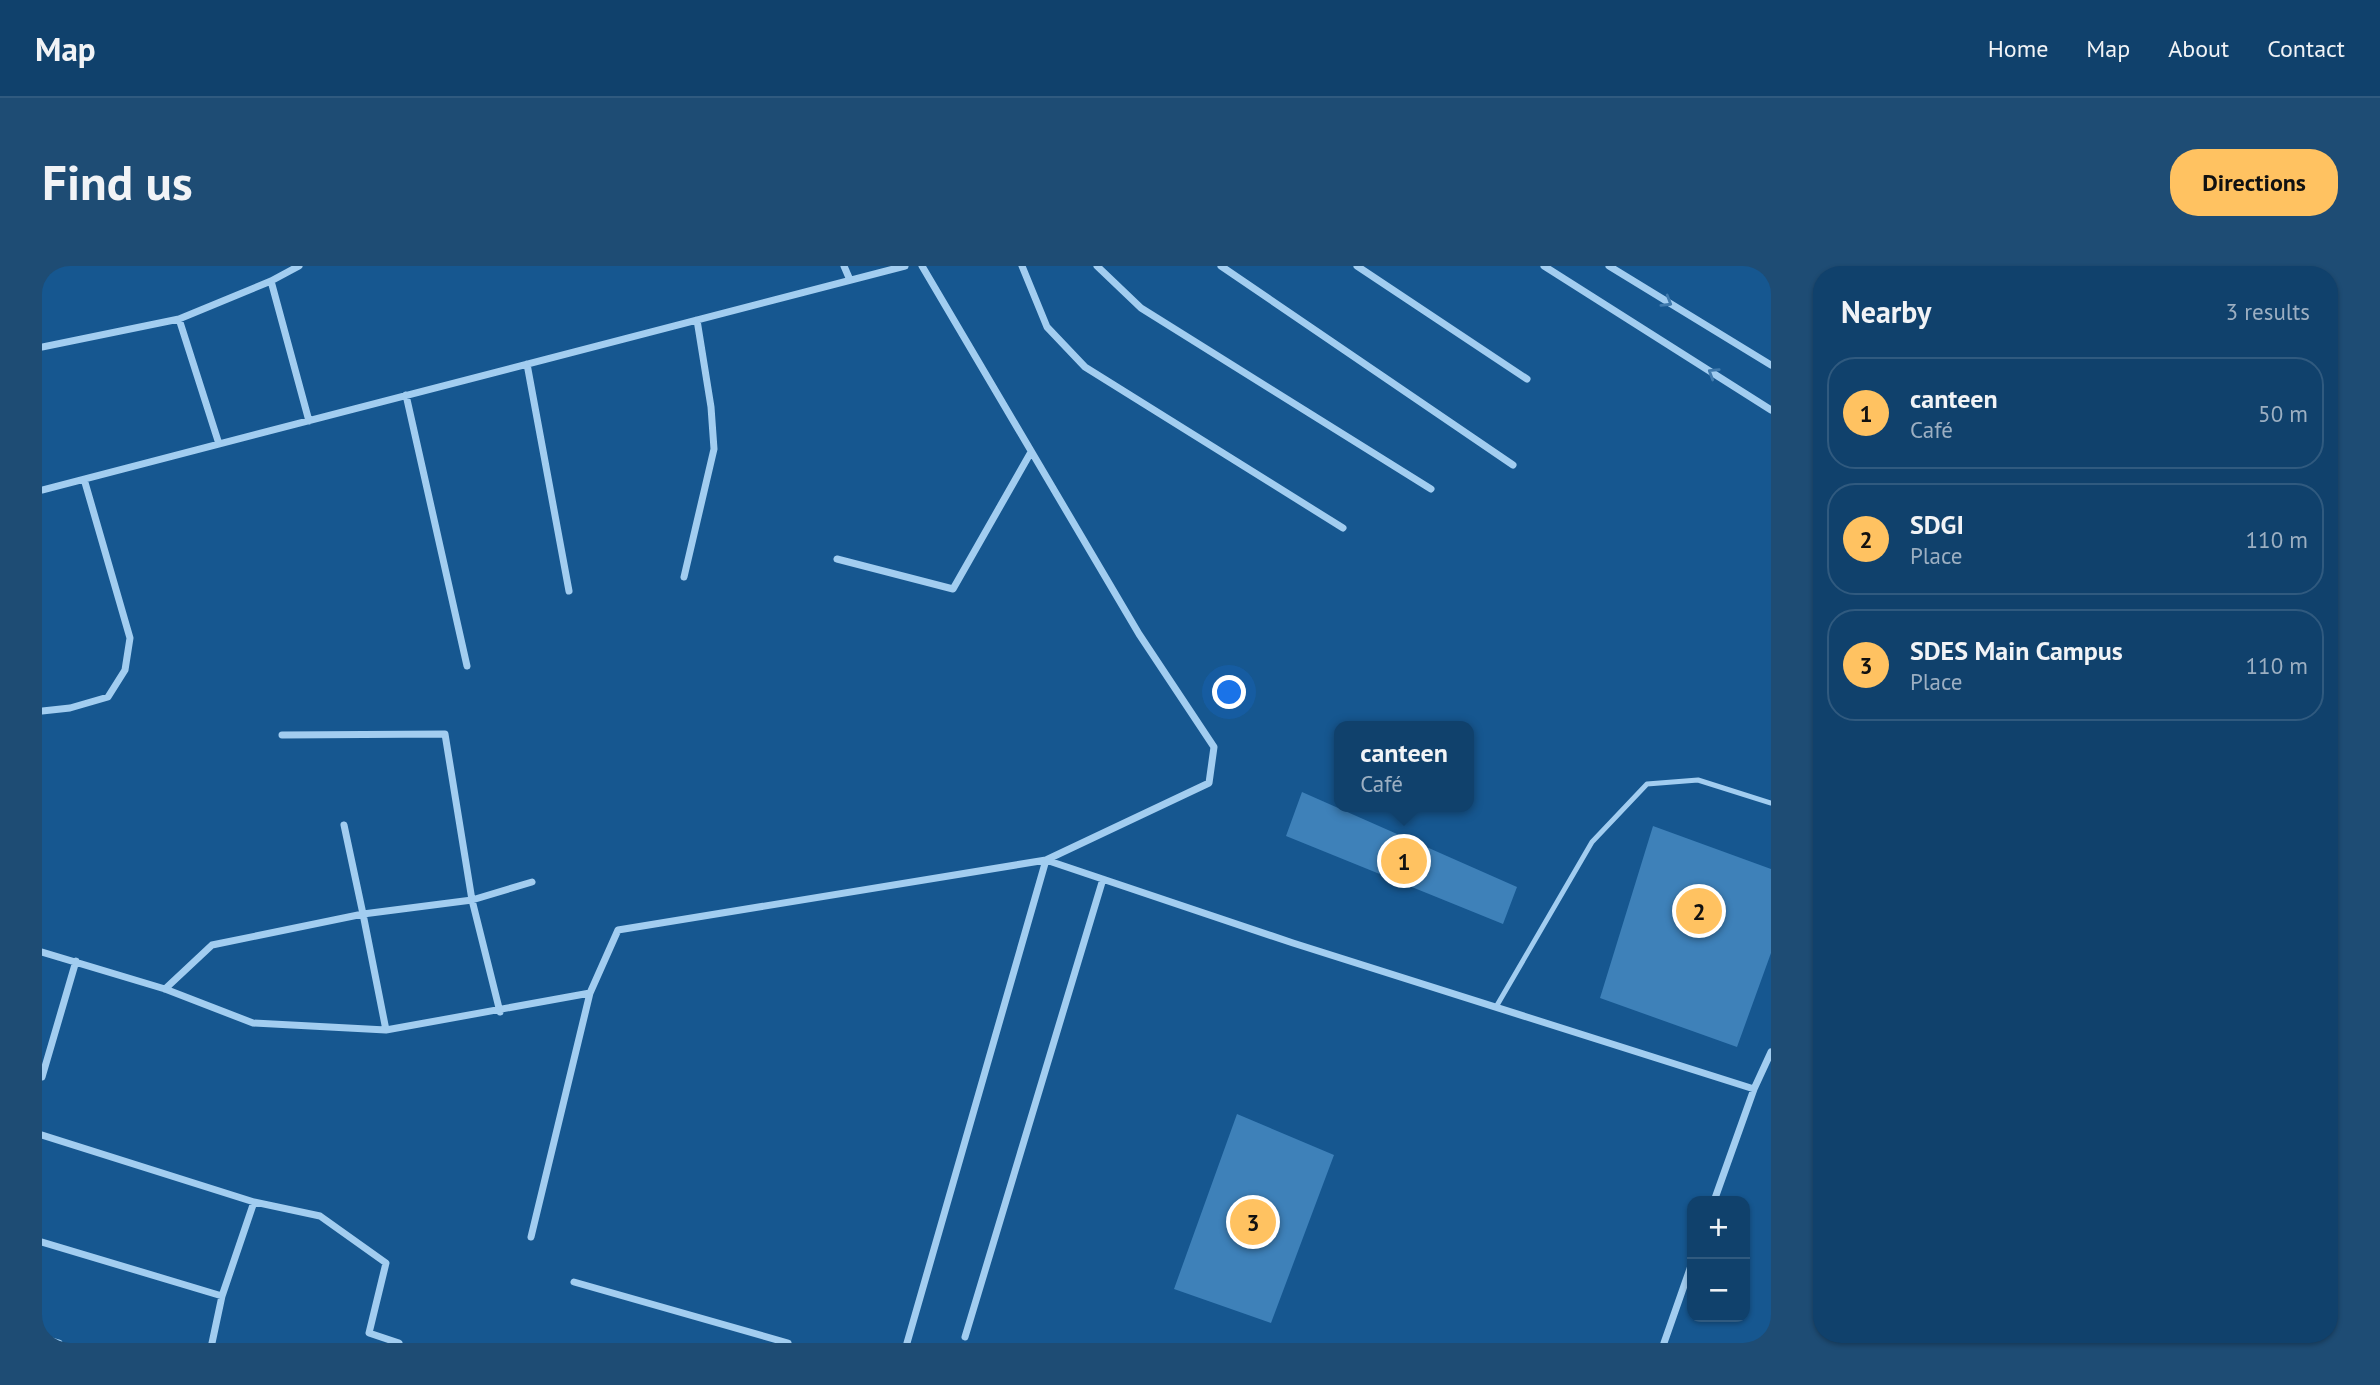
<!DOCTYPE html>
<html lang="en">
<head>
<meta charset="utf-8">
<style>
  body { margin:0; font-family:"PT Sans",sans-serif; background:#1e4c74; color:#f1f3f6 }
  .controls { position:absolute; right:21px; bottom:21px; display:grid; overflow:hidden; border-radius:14px; box-shadow:0 2px 5px #0004 }
  .controls button { width:63px; height:63px; display:grid; place-items:center; padding:0; border:0; border-bottom:2px solid #305a7f; background:#10416c; color:#f1f3f6; font:35px sans-serif }
  .you { position:absolute; left:1188px; top:427px; width:24px; height:24px; margin:-18px; border:5px solid #fff; border-radius:50%; background:#1a73e8; box-shadow:0 0 0 10px #1a73e833 }
  .badge { display:grid; place-items:center; width:46px; height:46px; border-radius:50%; background:#ffc261; color:#111; font-size:23px; font-weight:700 }
  .pin { position:absolute; translate:-50% -50%; border:4px solid #fff; box-shadow:0 2px 7px #0006 }
  .popup { position:absolute; left:1292px; top:455px; width:140px; height:91px; box-sizing:border-box; display:grid; place-content:center; border-radius:14px; background:#10416c; filter:drop-shadow(0 2px 5px #0005); font-size:23px; white-space:nowrap; color:#9cafc2 }
  .popup b { font-size:26px; color:#f1f3f6 }
  .popup::after { content:''; position:absolute; left:50%; top:100%; margin-left:-14px; border:14px solid transparent; border-top-color:#10416c }
  .list { margin:0; padding:0; list-style:none }
  h2 { display:flex; justify-content:space-between; align-items:center; height:91px; margin:0; padding:0 28px; font-size:30px }
  h2 small { font-size:23px; font-weight:400; color:#9cafc2 }
  .list li { display:grid; grid-template-columns:46px 1fr auto; gap:21px; align-items:center; box-sizing:border-box; height:112px; margin:0 14px 14px; padding:0 14px; border:2px solid #305a7f; border-radius:28px }
  .list b { display:block; font-size:26px; white-space:nowrap }
  .list p { margin:0; font-size:23px; white-space:nowrap; color:#9cafc2 }
  .list em { font-size:23px; font-style:normal; color:#9cafc2 }
  .map { position:relative; flex:none; width:1729px; height:1077px; overflow:hidden; border-radius:28px }
  header { display:flex; align-items:center; gap:42px; box-sizing:border-box; height:98px; padding:0 35px; background:#10416c; border-bottom:2px solid #305a7f }
  header strong { font-size:33px }
  nav { display:flex; gap:38px; margin-inline-start:auto; font-size:24px }
  .intro { display:flex; align-items:center; justify-content:space-between; box-sizing:border-box; height:168px; padding:0 42px }
  h1 { margin:0; font-size:49px }
  .button { padding:18px 32px; border-radius:28px; background:#ffc261; color:#111; font-size:24px; font-weight:700 }
  main { display:flex; gap:42px; padding:0 42px }
  aside { flex:1; background:#10416c; border-radius:28px; box-shadow:0 2px 5px #0004 }
  .map>svg:first-child { display:block }
  .building { fill:#3e81b9 }
  .lines { fill:none; stroke-linecap:round; stroke-linejoin:round }
  .lane { stroke:#a2cdf0; stroke-width:5 }
  .street { stroke:#a2cdf0; stroke-width:7 }
  .oneway { stroke:#407aad }
</style>
</head>
<body>
<header>
<strong>Map</strong>
<nav><a>Home</a><a>Map</a><a>About</a><a>Contact</a></nav>
</header>
<div class="intro"><h1>Find us</h1><a class="button">Directions</a></div>
<main>
<div class="map">
<svg width="1729" height="1077" viewBox="0 0 1729 1077">
  <rect width="100%" height="100%" fill="#165790"/>
  <path class="building" d="M1260,526L1475,621L1461,658L1244,570Z
    M1611,560L1729,603V687L1695,781L1558,732Z
    M1195,848L1292,889L1229,1057L1132,1023Z"/>
  <g class="lines">
    <path class="lane" d="M1454,741L1550,576L1605,518L1656,514L1729,537"/>
    <path class="street" d="M802,0L808,14
      M980,0L1005,61L1043,101L1301,262
      M1055,0L1099,42L1389,223
      M1179,0L1471,199
      M1315,0L1485,113
      M1502,0L1729,144
      M1567,0L1729,99
      M229,15L267,155
      M137,53L177,178
      M0,81L137,53L229,15L257,0
      M485,98L527,325
      M364,129L425,400
      M0,224L863,0
      M795,293L911,323L989,186
      M642,311L672,183L669,141L655,54
      M0,445L28,442L66,431L83,404L88,372L42,213
      M240,469L403,468L430,634L458,746
      M0,686L123,723L211,757L344,764L548,727L576,664L1004,594L1251,677L1712,823
      M123,723L170,679L321,648L302,559
      M344,764L321,648L430,634L490,616
      M0,811L34,695
      M0,869L212,936L278,950L344,997L327,1067L357,1077
      M1672,935L1712,823L1729,786
      M489,971L548,727
      M0,976L180,1030
      M532,1016L746,1077
      M923,1071L1061,613
      M0,1072L17,1077
      M170,1077L180,1030L212,936
      M865,1077L1004,594L1167,517L1172,481L1097,368L880,0
      M1622,1077L1650,997"/>
  </g>
  <defs><path id="oneway-chevron" d="M-2-3.5L2.5 0L-2 3.5" fill="none" stroke-width="1.6" stroke-linecap="round" stroke-linejoin="round" transform="scale(1.75)"/></defs>
  <g class="oneway">
    <use href="#oneway-chevron" transform="translate(1625 36) rotate(31)"/>
    <use href="#oneway-chevron" transform="translate(1671 107) rotate(-148)"/>
  </g>
</svg>
<div class="controls">
<button>+</button>
<button>−</button>
</div>
<div class="you"></div>
<div class="pin badge" style="left:1362px;top:595px">1</div>
<div class="popup"><b>canteen</b>Café</div>
<div class="pin badge" style="left:1657px;top:645px">2</div>
<div class="pin badge" style="left:1211px;top:956px">3</div>
</div>
<aside>
<h2>Nearby<small>3 results</small></h2>
<ul class="list">
<li><span class="badge">1</span><div><b>canteen</b><p>Café</p></div><em>50 m</em></li>
<li><span class="badge">2</span><div><b>SDGI</b><p>Place</p></div><em>110 m</em></li>
<li><span class="badge">3</span><div><b>SDES Main Campus</b><p>Place</p></div><em>110 m</em></li>
</ul>
</aside>
</main>
</body>
</html>
